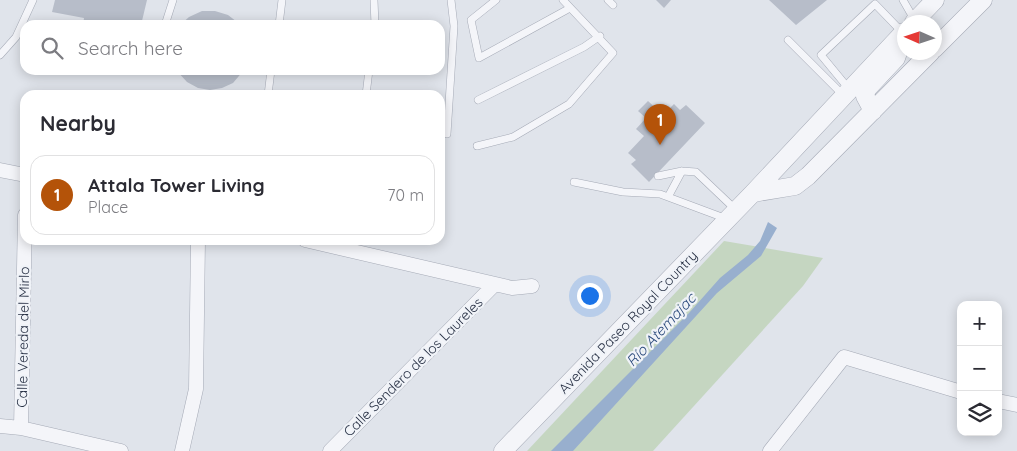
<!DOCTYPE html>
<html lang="en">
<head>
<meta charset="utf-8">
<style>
  body { margin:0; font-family:Quicksand,sans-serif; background:#f7f7f7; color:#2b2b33 }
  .controls { position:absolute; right:15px; bottom:15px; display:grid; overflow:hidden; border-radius:10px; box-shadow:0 2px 12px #0003 }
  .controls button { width:45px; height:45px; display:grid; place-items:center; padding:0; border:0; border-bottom:1px solid #e1e1e2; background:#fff; color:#2b2b33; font:25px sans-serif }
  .compass { position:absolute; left:897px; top:15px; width:45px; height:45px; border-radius:50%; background:#fff; box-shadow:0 2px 12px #0003; rotate:273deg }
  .you { position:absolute; left:589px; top:295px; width:18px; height:18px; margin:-12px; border:4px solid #fff; border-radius:50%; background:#1a73e8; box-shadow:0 0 0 8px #1a73e833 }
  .badge { display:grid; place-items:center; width:32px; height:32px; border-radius:50%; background:#b45309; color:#fff; font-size:16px; font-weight:700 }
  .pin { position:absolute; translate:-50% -41px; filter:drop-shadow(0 1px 2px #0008) }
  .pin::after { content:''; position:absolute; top:26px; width:18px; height:15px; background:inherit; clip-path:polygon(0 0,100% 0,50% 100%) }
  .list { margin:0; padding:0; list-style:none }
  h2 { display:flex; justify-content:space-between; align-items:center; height:65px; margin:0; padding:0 20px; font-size:21px }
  h2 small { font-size:16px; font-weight:400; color:#7c7c81 }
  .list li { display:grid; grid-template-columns:32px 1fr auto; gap:15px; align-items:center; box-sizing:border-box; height:80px; margin:0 10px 10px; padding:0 10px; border:1px solid #e1e1e2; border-radius:15px }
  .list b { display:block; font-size:19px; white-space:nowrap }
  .list p { margin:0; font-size:16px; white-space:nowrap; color:#7c7c81 }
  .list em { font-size:16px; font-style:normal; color:#7c7c81 }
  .icon { flex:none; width:28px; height:28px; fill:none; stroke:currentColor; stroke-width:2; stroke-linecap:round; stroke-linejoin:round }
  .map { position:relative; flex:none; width:1017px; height:451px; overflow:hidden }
  .search { position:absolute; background:#fff; box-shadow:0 2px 12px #0003; left:20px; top:20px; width:425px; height:55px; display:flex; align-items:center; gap:12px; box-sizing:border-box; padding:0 18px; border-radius:15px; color:#7c7c81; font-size:19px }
  .panel { position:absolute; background:#fff; box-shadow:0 2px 12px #0003; left:20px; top:90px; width:425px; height:155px; border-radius:15px }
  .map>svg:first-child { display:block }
  .green { fill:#c5d6c1 }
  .water { fill:#98afce }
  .building { fill:#b7bdc9 }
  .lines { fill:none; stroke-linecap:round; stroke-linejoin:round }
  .service-casing { stroke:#a5aab6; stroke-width:8 }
  .minor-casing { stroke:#a5aab6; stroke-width:15 }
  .tertiary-casing { stroke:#a5aab6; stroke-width:19 }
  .service { stroke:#f4f5f9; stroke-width:7 }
  .minor { stroke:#f4f5f9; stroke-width:14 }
  .tertiary { stroke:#f4f5f9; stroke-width:18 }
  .labels { text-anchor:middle; stroke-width:4.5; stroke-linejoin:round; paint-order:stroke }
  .street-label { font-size:14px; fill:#273044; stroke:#f0f3f8 }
  .water-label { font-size:15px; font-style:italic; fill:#2d4c7d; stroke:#f0f3f8 }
</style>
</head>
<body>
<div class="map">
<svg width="1017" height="451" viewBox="0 0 1017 451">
  <rect width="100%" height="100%" fill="#e0e4eb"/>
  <path class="green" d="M724,241L823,258L803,286L653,451H527Z"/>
  <path class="water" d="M768,222L777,228L761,256L717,293L573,451H551L689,313L720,278L748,255L760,241Z"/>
  <path class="building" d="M55,0H147L141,25H83L84,18L52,12Z
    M656,0H671L664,8Z
    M769,0H827L796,25Z
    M202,11H215L228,15L241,25H180L189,17Z
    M176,70H244L233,83L222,88L210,90L198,88L187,82Z
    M648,101L663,115L674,104L680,110L686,105L705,123L649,182L631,164L636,160L628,153L644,136L636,129L646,118L638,111Z"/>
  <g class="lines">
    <g class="service-casing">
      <path id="service" d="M374,0L375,25
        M496,0L471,20L479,58L570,8
        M608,0L613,5
        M903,0L915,21
        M165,25L173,0
        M279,25L282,0
        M788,40L843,95
        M0,55L16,37L33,0
        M849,89L821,55L875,4L902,32
        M268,95L271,70
        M366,95L369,70
        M478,100L584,47L600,36
        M447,134L454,26L451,0
        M477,146L513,137L569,104L613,53L563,0
        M658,176L682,171L696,172L736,210
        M574,182L623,192L660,194L727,219
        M668,197L682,171"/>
    </g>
    <g class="minor-casing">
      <path id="minor" d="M0,170L25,175
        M305,240L512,288L532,286
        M998,401L1017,405
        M0,426L21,428L121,451
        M21,428L25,215
        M182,451L196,389L198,240
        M330,451L495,284
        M770,451L844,357L961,392"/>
    </g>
    <g class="tertiary-casing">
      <path id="tertiary" d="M914,22L935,0
        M934,49L983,0
        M873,111L865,96L867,89L896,58L902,41
        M753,193L795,186L808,176L931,52
        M503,451L753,193L904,32"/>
    </g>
    <use href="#service" class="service"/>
    <use href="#minor" class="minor"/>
    <use href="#tertiary" class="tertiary"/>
  </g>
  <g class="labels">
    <g class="street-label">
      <text transform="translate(628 322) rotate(-46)" y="5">Avenida Paseo Royal Country</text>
      <text transform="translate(23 337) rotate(-89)" y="5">Calle Vereda del Mirlo</text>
      <text transform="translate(413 367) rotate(-45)" y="5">Calle Sendero de los Laureles</text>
    </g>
    <g class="water-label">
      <text transform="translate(661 330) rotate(-47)" y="5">Río Atemajac</text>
    </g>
  </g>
</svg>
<div class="controls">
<button>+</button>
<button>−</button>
<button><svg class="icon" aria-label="layers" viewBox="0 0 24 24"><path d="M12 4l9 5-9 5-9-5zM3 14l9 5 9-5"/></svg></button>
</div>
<svg class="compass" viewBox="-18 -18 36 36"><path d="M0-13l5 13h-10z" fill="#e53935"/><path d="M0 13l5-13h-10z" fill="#7c7c81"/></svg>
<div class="you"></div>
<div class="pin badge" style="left:660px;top:145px">1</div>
<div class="search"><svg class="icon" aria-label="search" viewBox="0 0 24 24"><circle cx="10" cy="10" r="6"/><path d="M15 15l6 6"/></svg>Search here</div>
<section class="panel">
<h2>Nearby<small></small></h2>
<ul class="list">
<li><span class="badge">1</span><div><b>Attala Tower Living</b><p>Place</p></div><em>70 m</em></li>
</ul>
</section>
</div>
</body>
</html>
